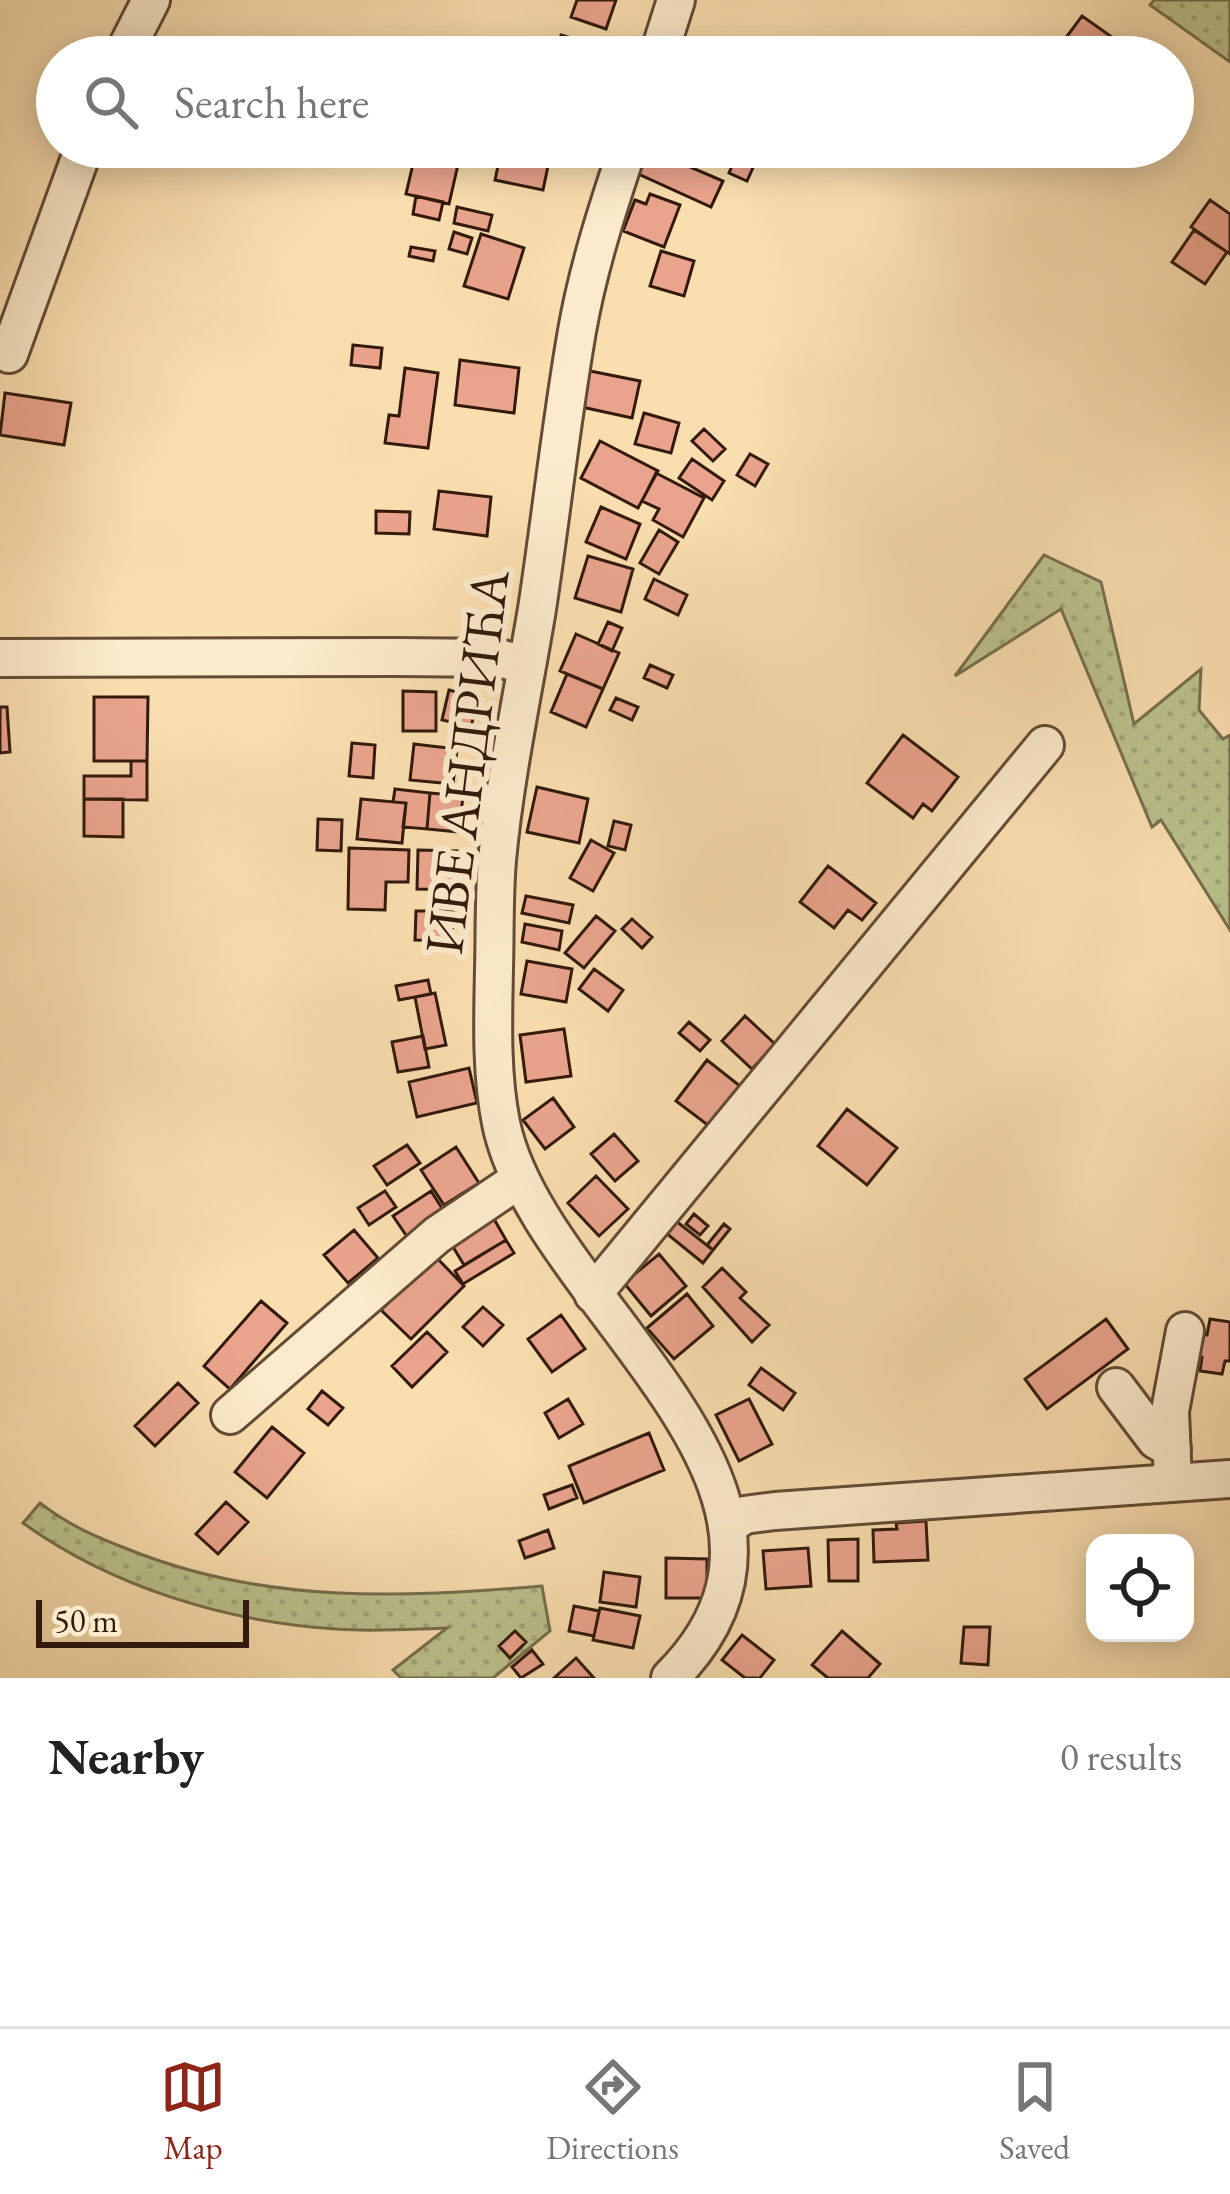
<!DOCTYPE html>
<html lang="en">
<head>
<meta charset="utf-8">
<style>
  body { margin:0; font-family:"EB Garamond",serif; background:#f6f6f6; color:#222 }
  .controls { position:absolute; right:36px; bottom:36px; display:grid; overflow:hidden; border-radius:24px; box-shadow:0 6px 30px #0003 }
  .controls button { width:108px; height:108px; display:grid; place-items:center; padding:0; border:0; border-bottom:3px solid #e0e0e0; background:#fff; color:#222; font:60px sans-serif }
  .scale { position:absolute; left:36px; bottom:30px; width:213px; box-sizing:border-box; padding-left:12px; border:6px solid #331a0c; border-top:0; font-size:33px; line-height:42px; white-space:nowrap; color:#331a0c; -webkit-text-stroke:9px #fbeacb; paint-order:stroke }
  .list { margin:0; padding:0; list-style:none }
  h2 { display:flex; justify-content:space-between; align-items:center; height:156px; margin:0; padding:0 48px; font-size:51px }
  h2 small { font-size:39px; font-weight:400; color:#767676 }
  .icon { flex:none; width:66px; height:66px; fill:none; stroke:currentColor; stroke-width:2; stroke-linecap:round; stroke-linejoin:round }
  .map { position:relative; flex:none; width:1230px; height:1678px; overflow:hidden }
  .search { position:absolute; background:#fff; box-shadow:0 6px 30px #0003; left:36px; right:36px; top:36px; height:132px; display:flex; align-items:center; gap:30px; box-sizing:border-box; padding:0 42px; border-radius:66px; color:#767676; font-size:45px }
  .sheet { height:348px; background:#fff }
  nav { display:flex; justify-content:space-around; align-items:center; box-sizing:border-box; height:168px; border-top:3px solid #e0e0e0; background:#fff; font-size:33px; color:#767676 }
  nav a { display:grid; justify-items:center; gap:6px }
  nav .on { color:#8f2418 }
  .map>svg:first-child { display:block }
  .grass { fill:url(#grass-dots); stroke:#776e4c; stroke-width:3 }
  .building { fill:#eaa48e; stroke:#331a0c; stroke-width:3 }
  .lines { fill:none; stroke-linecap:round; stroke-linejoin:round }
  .minor-casing { stroke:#644b35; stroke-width:42 }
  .minor { stroke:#fbeacb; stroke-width:36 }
  .labels { text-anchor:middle; stroke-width:12; stroke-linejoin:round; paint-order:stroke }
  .street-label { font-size:54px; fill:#331a0c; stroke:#fbeacb }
</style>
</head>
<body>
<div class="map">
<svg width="1230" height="1678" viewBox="0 0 1230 1678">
  <defs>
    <pattern id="grass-dots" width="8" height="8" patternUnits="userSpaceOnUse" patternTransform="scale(3)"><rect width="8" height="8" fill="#bbc28d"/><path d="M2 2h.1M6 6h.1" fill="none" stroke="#a1a678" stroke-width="1.8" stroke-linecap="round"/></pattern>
  </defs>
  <rect width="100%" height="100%" fill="#f9deaf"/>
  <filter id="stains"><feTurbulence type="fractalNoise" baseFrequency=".00167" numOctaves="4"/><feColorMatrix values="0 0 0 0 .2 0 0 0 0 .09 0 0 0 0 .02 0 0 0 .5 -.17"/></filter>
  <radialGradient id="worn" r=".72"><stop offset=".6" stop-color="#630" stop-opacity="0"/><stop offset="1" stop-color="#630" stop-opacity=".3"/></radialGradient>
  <path class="grass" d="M1154,0H1230V62L1150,5Z
    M1044,555L1101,582L1134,724L1201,669L1199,710L1223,739L1230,735V930L1161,820L1152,827L1061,609L955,676Z
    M40,1503C68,1525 96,1537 130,1550C265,1604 400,1598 542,1586L550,1631L493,1678H401L393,1670L447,1628C411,1629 373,1632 336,1629C226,1622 112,1587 23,1523Z"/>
  <path class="building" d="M577,0H616L606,29L571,17Z
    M1082,16L1119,42L1107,57H1064L1056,51Z
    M561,35L595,45L592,57H555Z
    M417,147H462L449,204L406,194Z
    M502,147H552L543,190L495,180Z
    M740,147L759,154L747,181L729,173Z
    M645,148L681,165L689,148L697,151L690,167L723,181L711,207L634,172Z
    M650,194L680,205L664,247L623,231L635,200L646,204Z
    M416,196L443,202L439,220L413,214Z
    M1210,200L1230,214V254L1191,227Z
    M457,207L492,215L488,231L454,223Z
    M1194,230L1227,252L1205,284L1172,262Z
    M454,232L472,238L467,254L449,249Z
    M481,234L524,248L508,299L464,286Z
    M411,247L435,251L433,261L409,256Z
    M661,251L694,261L684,296L650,286Z
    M353,345L382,348L380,368L351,365Z
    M460,360L519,368L514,413L455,405Z
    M405,368L438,373L428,448L385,443L389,415L399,416Z
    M590,371L640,381L632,418L582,407Z
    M5,393L71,403L64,445L0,435Z
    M644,413L679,423L671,453L635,444Z
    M704,429L725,449L713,461L692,441Z
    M600,441L658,471L638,508L581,478Z
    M750,454L768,464L755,486L737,475Z
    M692,459L724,481L712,500L679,478Z
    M656,473L704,498L683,537L653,520L659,509L642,501Z
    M439,491L491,497L487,536L434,529Z
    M601,507L640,524L626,559L586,542Z
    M376,511L410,512L409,534L376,533Z
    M659,530L678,542L659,574L640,563Z
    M588,556L633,569L621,612L575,598Z
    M654,579L687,595L678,615L645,599Z
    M608,622L622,628L612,651L598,644Z
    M576,634L619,653L603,689L560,671Z
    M650,665L673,675L667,688L644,678Z
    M567,674L603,689L586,727L551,712Z
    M449,690L478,697L471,727L442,720Z
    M403,691L436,692V731H403Z
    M94,697H148L147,761H94Z
    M616,698L638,707L632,720L610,710Z
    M0,707H7L10,752L0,753Z
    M903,735L958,777L932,811L923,804L913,818L867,783Z
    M352,743L375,745L373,778L349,776Z
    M414,744L457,749L453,784L410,780Z
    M131,761H147V800L84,799V776H131Z
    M537,787L588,799L579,843L527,832Z
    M395,789L430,793L427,829L403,827L406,803L393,802Z
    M430,793L463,796L459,832L427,829Z
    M84,799H123V837L84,836Z
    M361,799L406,803L402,843L357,839Z
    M318,819L342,820L341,851L317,850Z
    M614,821L631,825L625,850L608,846Z
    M591,840L614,853L593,891L570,878Z
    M349,848L409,850L408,882H386L385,910L348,909Z
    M418,850L457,851L456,890L417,889Z
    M828,866L876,903L862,920L848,910L834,928L800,902Z
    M526,896L573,905L569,923L522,913Z
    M416,911H453L452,941L415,940Z
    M596,916L615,931L584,968L565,953Z
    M632,919L652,937L642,948L622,929Z
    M525,924L562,931L559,950L522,942Z
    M527,961L572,969L566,1002L521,994Z
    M594,969L623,990L608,1011L579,989Z
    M428,980L431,994L399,1000L396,986Z
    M435,993L446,1045L425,1049L415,997Z
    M745,1016L775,1044L752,1069L722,1041Z
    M689,1022L710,1040L700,1051L679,1033Z
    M564,1029L571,1076L526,1082L520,1035Z
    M423,1036L429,1067L398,1072L392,1042Z
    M707,1060L740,1086L709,1126L676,1101Z
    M469,1068L477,1103L417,1117L409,1082Z
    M553,1098L574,1127L545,1149L523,1120Z
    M847,1109L897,1148L867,1185L818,1146Z
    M614,1134L638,1161L615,1181L591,1154Z
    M407,1145L420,1163L387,1185L374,1166Z
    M456,1147L479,1183L444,1205L421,1170Z
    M596,1176L628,1209L599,1236L568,1203Z
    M385,1191L396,1207L369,1225L358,1208Z
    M431,1191L447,1216L410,1241L393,1216Z
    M490,1212L506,1240L464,1265L447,1237Z
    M694,1214L708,1226L700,1235L686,1224Z
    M676,1221L713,1250L703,1263L666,1233Z
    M724,1224L730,1229L713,1250L707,1245Z
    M354,1230L378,1258L348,1283L324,1255Z
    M506,1240L514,1253L463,1284L455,1271Z
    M659,1254L686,1286L651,1316L624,1283Z
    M435,1256L464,1286L411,1339L381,1310Z
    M722,1268L746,1292L740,1298L769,1325L752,1342L703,1287Z
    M687,1294L713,1326L674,1359L647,1328Z
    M261,1301L287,1323L230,1389L204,1366Z
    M483,1307L503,1325L483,1346L463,1327Z
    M561,1315L585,1349L552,1372L528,1339Z
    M1106,1319L1128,1349L1047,1409L1025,1379Z
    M1210,1319L1230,1322V1361H1225L1222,1374L1200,1371L1202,1357L1193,1356L1197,1333L1207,1335Z
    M427,1332L447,1352L412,1387L392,1366Z
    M761,1368L795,1393L783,1410L749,1385Z
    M178,1383L198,1403L155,1446L135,1426Z
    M322,1391L343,1408L328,1425L308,1409Z
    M568,1399L583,1424L559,1438L545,1413Z
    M749,1399L772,1444L739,1461L716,1415Z
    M272,1427L304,1453L267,1498L235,1472Z
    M649,1433L664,1470L584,1503L569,1466Z
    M572,1485L577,1498L549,1509L544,1495Z
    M226,1502L248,1522L218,1554L196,1534Z
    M926,1521L928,1560L874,1562L873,1530L897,1529L896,1523Z
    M548,1530L554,1548L525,1558L519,1541Z
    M858,1539V1581H829L828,1540Z
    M808,1548L811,1586L766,1589L763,1551Z
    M666,1558L707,1559V1598H666Z
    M604,1572L640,1577L636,1607L600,1602Z
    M574,1606L599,1611L594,1636L569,1631Z
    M600,1608L640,1616L633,1648L593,1640Z
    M964,1627H990L988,1665L961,1663Z
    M515,1631L526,1642L510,1658L499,1646Z
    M842,1631L880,1664L868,1678H828L812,1665Z
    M742,1635L774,1660L760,1678H745L722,1660Z
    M532,1650L543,1664L521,1678L512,1667Z
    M576,1658L594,1678H554Z"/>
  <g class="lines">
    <g class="minor-casing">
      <path id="minor" d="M122,57L151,0
        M658,57L676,0
        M628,147C608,207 588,268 577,331C561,423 551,517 537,609C523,693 505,776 497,860C494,896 495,933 494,969C493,1020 491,1073 501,1123C537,1303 859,1490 670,1678
        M9,354L84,147
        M0,658L397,657L499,658L527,666
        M593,1294L1045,745
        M1116,1387L1156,1440L1172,1449
        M230,1415L437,1235L520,1179
        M1173,1483L1170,1411L1185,1331
        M727,1527L744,1515L775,1511L1230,1479"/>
    </g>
    <use href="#minor" class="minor"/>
  </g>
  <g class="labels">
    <g class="street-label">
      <text transform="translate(466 762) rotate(-83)" y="19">ИВЕ АНДРИЋА</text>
    </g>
  </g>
  <rect width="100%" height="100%" filter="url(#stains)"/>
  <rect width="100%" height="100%" fill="url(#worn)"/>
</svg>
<div class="controls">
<button><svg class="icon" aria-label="locate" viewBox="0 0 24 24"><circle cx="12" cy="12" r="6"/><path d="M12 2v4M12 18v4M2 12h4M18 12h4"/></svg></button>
</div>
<div class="scale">50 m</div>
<div class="search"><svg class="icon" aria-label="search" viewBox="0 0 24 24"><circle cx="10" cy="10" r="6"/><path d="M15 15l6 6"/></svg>Search here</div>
</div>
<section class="sheet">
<h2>Nearby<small>0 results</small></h2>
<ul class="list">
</ul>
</section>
<nav>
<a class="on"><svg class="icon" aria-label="map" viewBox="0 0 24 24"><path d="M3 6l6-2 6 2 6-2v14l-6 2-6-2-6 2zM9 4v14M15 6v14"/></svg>Map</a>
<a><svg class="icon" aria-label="directions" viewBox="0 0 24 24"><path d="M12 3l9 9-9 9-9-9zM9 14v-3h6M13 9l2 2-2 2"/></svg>Directions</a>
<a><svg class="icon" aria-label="saved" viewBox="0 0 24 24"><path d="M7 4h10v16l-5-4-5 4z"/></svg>Saved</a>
</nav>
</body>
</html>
